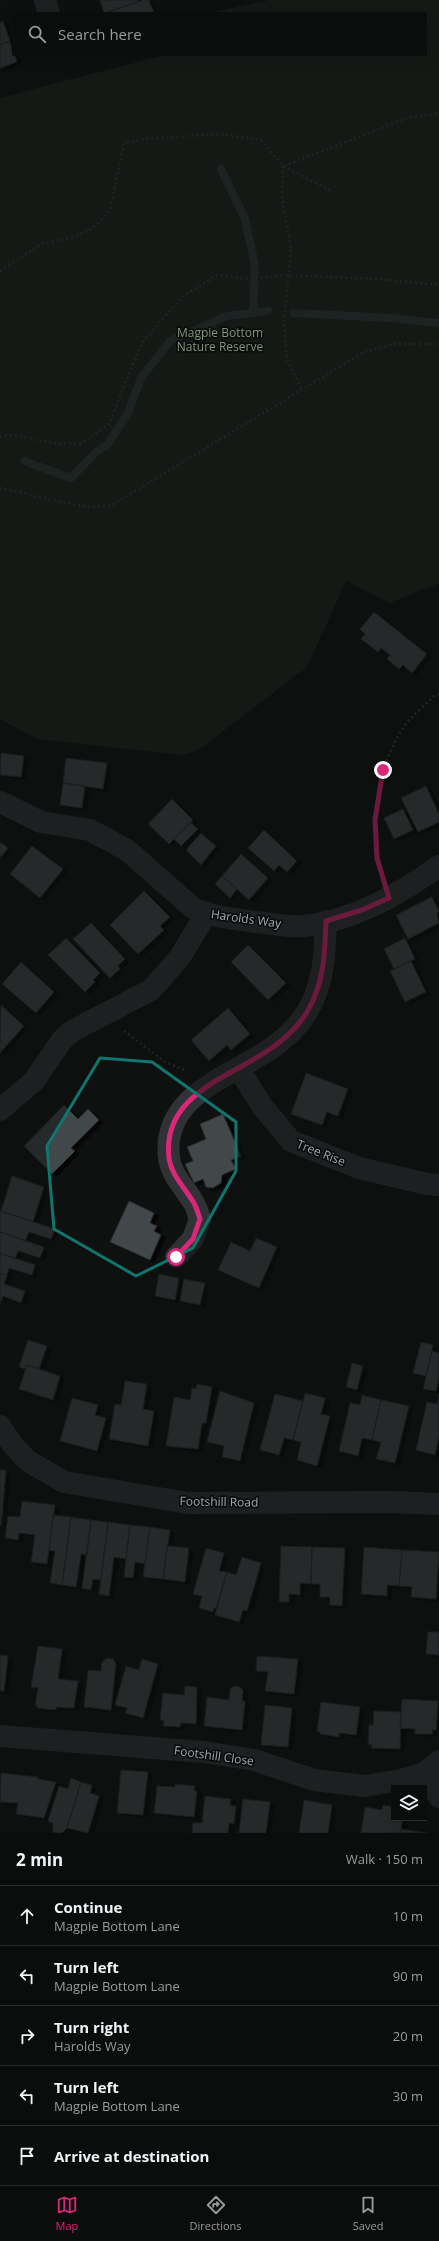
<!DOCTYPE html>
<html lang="en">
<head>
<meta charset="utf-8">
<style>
  body { margin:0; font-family:"Open Sans",sans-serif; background:#141515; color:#f1f3f6 }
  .controls { position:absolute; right:12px; bottom:12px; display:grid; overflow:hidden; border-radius:0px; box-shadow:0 4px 16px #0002 }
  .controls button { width:36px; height:36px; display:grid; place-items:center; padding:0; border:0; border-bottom:1px solid #2b2c2d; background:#0b0c0c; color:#f1f3f6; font:20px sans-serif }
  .stop { position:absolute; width:12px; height:12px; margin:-9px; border:3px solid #db2777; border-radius:50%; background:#fff }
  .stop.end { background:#db2777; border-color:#fff; box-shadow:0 1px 4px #0008 }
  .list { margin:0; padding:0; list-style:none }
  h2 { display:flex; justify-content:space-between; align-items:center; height:52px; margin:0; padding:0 16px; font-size:17px }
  h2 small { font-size:13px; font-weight:400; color:#9a9b9d }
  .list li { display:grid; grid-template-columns:26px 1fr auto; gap:12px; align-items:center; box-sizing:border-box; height:60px; padding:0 16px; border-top:1px solid #2b2c2d }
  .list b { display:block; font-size:15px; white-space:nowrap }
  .list p { margin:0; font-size:13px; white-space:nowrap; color:#9a9b9d }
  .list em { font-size:13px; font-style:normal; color:#9a9b9d }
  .icon { flex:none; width:22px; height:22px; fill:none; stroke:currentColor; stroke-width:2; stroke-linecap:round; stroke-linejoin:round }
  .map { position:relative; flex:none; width:439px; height:1833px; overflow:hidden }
  .search { position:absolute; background:#0b0c0c; box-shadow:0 4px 16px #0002; left:12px; right:12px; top:12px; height:44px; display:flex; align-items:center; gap:10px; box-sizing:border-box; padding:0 14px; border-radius:0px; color:#9a9b9d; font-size:15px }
  .sheet { height:352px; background:#0b0c0c }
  nav { display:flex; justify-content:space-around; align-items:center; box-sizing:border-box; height:56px; border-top:1px solid #2b2c2d; background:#0b0c0c; font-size:11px; color:#9a9b9d }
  nav a { display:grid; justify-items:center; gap:2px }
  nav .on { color:#db2777 }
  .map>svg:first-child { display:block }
  .green { fill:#1e241e }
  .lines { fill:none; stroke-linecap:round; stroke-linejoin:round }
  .stream { stroke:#2f383b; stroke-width:8 }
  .building { fill:#434648; stroke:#2a2a2c; filter:url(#shadow) }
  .path { stroke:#37393c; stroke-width:2.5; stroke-dasharray:2 3; stroke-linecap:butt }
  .minor { stroke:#313235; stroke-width:22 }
  .route { stroke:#db2777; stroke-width:5 }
  .marked { fill:none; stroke:#0f766e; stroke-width:3; stroke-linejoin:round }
  .labels { text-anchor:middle; stroke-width:3.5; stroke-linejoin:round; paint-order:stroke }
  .park-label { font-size:12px; fill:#7f987b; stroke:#0a0b0b }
  .street-label { font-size:12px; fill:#a2a9b0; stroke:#0a0b0b }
</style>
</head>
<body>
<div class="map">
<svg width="439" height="1833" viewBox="0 0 439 1833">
  <defs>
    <filter id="shadow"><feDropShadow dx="4.5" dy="2.5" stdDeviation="0" flood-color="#0009"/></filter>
  </defs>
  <rect width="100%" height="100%" fill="#0f1010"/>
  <path class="green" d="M271,0H439V583L389,603L346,581L307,667L197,751L181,755L37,739L0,719V98L164,55H426V13H208Z"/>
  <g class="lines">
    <path class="stream" d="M221,169L245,219L255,265L253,313
      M294,313L390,318L439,323
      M24,461L71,478L96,452L107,445L128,413L141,378L170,341L227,316L268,311"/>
  </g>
  <path class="building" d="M100,0H138V2L104,13Z
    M143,0H149L154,13H105Z
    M3,21L10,41L0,45V22Z
    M10,41L13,55H15L17,62L0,68V45Z
    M374,612L427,654L412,673L403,665L399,669L387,659L390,655L381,648L378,652L361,639L365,634L360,629Z
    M1,753L24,756L21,777L0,775Z
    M66,758L107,763L103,789L63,783Z
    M63,783L85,786L82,808L60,805Z
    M426,786L439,814V822L418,832L401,798Z
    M172,799L193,820L169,844L148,824Z
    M403,809L413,830L394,839L384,818Z
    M190,822L198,829L181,846L174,839Z
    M264,830L297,861L287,872L279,865L274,871L248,848Z
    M201,833L216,846L201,865L186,850Z
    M0,842L8,848L0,858Z
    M32,846L63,869L40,898L10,874Z
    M241,854L268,878L249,900L222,876Z
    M222,876L237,889L230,898L215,884Z
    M144,891L170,917L160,926L164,930L138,954L110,925Z
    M432,897L439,911L437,914L439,923L408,939L396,915Z
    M91,923L125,959L118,966L120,969L110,978L73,939Z
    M66,938L100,973L93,980L95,982L85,992L48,955Z
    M405,938L415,959L394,969L384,949Z
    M248,945L286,983L268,1000L231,962Z
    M411,961L426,992L405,1002L390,971Z
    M21,962L54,992L36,1013L2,984Z
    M1,1005L24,1026L6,1046L0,1040Z
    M228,1008L250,1034L231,1050L227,1045L209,1061L191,1040Z
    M0,1040L6,1046L0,1053Z
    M306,1073L348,1089L338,1116L327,1112L322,1125L291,1114Z
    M64,1105L78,1119L88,1109L99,1120L71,1148L75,1151L52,1174L24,1146Z
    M223,1114L241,1156L231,1160L236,1169L222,1175L221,1183L213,1188L206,1187L203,1179L194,1183L185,1164L193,1161L187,1147L206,1139L200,1124Z
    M12,1176L44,1187L33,1222L1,1211Z
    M129,1201L154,1213L150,1223L157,1226L154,1231L161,1235L150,1260L110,1242Z
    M0,1211L55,1229L51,1239L29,1232L25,1241L0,1232Z
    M0,1232L44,1247L40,1258L18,1251L15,1259L0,1253Z
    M256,1238L277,1247L259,1288L218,1270L231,1242L250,1251Z
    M0,1253L35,1265L32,1275L9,1268L7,1275L0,1273Z
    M0,1273L7,1275L4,1284L25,1291L21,1303L3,1296L0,1304Z
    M159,1274L179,1278L175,1300L155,1296Z
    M184,1279L205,1283L200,1305L180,1301Z
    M28,1340L47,1346L39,1369L27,1365L25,1369L19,1367Z
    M421,1342L433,1345L426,1376L413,1373Z
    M432,1351L439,1353V1376L436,1391L423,1389Z
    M352,1363L363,1366L357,1390L346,1387Z
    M27,1365L60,1376L53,1400L19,1389Z
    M125,1381L147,1384L143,1409L154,1411L148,1446L109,1439L115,1404L121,1405Z
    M197,1384L212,1387L206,1423H202L198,1449L166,1446L174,1397L190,1400L192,1388L196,1389Z
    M220,1391L254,1403L240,1461L222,1457L224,1446L207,1442Z
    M305,1393L325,1398L321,1414L330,1416L317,1466L297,1460L301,1442L293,1440Z
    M275,1394L303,1401L293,1440L284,1438L279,1455L260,1450Z
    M439,1394V1437L435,1455L416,1450L427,1402L437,1404Z
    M362,1395L381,1400L372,1440L362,1438L358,1456L339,1451L350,1403L360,1405Z
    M72,1398L98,1405L95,1415L106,1418L97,1451L60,1441Z
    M381,1400L409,1406L395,1463L376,1459L381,1442L372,1440Z
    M0,1470H6L1,1526L0,1525Z
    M22,1501L55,1505L47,1564L31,1562L35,1535L19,1533L18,1540L5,1538L8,1516L20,1517Z
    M53,1515L71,1517L62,1585L50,1583L55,1551L49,1550Z
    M71,1517L91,1520L87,1555L81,1554L76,1587L62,1585Z
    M91,1520L108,1522L101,1580L93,1579L91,1590L82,1588Z
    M108,1522L130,1525L126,1559L114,1557L109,1596L99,1594Z
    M130,1525L150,1527L145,1564L135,1562L133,1578L124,1577Z
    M150,1527L170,1530L163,1579L143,1577Z
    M167,1546L189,1548L185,1582L163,1579Z
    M281,1546L312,1547L311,1584L300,1583V1595L289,1594V1602H279Z
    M312,1547L345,1548L342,1606L330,1605V1597H320V1584H311Z
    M364,1547L402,1550L399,1586L387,1585V1596L361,1594Z
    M206,1548L224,1553L219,1571L227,1572L216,1608H214L213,1612L199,1608L202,1596L193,1594Z
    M402,1550L439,1552L436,1599L411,1597L412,1587L399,1586Z
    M242,1557L261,1563L247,1611L243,1610L239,1622L215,1615L227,1572L236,1575Z
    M428,1632H439V1655L426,1654Z
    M38,1646L62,1649L58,1679L78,1681L74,1708L56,1707V1710L37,1708V1705H35L38,1688L31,1687Z
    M0,1655L8,1656L4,1691H0Z
    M257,1656L298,1659L294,1694L265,1691L268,1672L256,1671Z
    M107,1658L113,1659L116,1664L111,1710L84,1707L88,1670L101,1671L102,1662Z
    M142,1659L158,1664L143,1718L125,1713L127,1708L115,1705L126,1666L139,1670Z
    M185,1686L197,1687L196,1724L181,1723L180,1727L163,1726L164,1721L160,1720L163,1693L184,1695Z
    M234,1686L240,1687L243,1690L242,1701H245L242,1730L204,1726L207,1697L229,1700L230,1689Z
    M402,1699L438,1701L436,1730H432V1734H415V1729L400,1728Z
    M321,1702L360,1707L356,1735L339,1733V1737L320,1734V1732L317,1731Z
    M265,1705L292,1708L288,1747L261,1745Z
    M374,1711L401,1712L400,1749L371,1748L372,1745L368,1744L369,1725H373Z
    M121,1770L148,1772L143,1815L117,1813Z
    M1,1773L38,1777V1779L56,1782L44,1818L16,1814L18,1803L0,1802Z
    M71,1778L81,1782L67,1828L62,1833H56L53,1832V1823L48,1821L59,1786L68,1789Z
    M81,1782L92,1785L90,1793L99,1796L88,1833L67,1828Z
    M175,1784L195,1786L194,1791H197L194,1817L154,1813L157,1786L175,1787Z
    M205,1796L231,1799L230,1805L236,1806L234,1824L229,1823L228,1833H192L193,1823H202Z
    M243,1799L270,1802L266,1833H239Z
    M304,1800L332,1805L328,1833H299Z
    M383,1805L394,1807V1818H403L400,1833H361L365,1807L382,1810Z
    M401,1829L427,1833H400Z"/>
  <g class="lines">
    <path class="path" d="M283,166L282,197L291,248L284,324L287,359L301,389
      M284,166L407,118L439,113
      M0,271L43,243L71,238L92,229L110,210L124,143L146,139L218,134L261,140L283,166L333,192
      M0,437L11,435L54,443L81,444L109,424L141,344L182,297L217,275L248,279L287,275L377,279L439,285
      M0,488L86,507L112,505L364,352L394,344H439
      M382,874C367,828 377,763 406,724C414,714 425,705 434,696L439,694
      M124,1031L165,1062L187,1071"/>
    <path class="minor" d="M45,0L49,13
      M0,802L41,822L90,830L127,850L193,908C213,917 234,919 255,922C271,923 289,928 304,926C354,921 399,894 439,866
      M238,1068L262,1106L291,1141L359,1168L427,1184L439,1185
      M0,1110L34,1081L62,1040L72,1031L151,990L180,957L206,914
      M176,1257L193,1239L200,1219C198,1213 196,1205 192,1200C184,1187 171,1174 169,1158C162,1099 221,1080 261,1055C279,1044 296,1030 307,1012C324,984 325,953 326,921
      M0,1426L12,1444L28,1461L64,1482L188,1503L390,1502L439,1504
      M0,1736L204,1752L254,1760L314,1780L364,1786L401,1780L424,1773L439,1761
      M424,1773L439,1797"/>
  </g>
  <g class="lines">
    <path class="route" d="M176,1257L193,1239L200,1219C198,1213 196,1205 192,1200C184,1187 171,1174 169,1158C162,1099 221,1080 261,1055C279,1044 296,1030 307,1012C324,984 325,953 326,921L362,910L389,898L377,858L375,820L383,770"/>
  </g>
  <path d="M0 0H439V1833H0ZM100,1058L152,1062L236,1122V1171L193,1248L136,1276L54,1229L47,1146Z" fill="#0f1010" fill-opacity=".55" fill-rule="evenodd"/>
  <path class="marked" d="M100,1058L152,1062L236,1122V1171L193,1248L136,1276L54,1229L47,1146Z"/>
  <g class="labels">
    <g class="park-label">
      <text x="220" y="337">Magpie Bottom<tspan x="220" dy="14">Nature Reserve</tspan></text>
    </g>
    <g class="street-label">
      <text transform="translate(246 919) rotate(8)" y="4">Harolds Way</text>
      <text transform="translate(321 1153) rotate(22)" y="4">Tree Rise</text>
      <text transform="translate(219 1502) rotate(1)" y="4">Footshill Road</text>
      <text transform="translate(214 1756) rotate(8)" y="4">Footshill Close</text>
    </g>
  </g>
</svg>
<div class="controls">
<button><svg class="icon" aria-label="layers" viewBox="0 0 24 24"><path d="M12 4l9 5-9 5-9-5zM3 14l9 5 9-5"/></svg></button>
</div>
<div class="stop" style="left:176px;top:1257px"></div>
<div class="stop end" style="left:383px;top:770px"></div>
<div class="search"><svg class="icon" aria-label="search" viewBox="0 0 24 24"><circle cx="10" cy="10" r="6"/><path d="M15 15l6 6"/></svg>Search here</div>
</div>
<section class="sheet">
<h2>2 min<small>Walk · 150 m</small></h2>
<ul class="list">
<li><svg class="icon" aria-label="ahead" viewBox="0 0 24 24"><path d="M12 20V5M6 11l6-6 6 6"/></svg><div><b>Continue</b><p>Magpie Bottom Lane</p></div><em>10 m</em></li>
<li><svg class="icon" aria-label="left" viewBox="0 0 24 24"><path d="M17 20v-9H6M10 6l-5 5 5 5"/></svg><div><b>Turn left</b><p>Magpie Bottom Lane</p></div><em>90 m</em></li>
<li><svg class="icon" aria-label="right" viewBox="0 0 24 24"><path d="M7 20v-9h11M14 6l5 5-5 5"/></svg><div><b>Turn right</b><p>Harolds Way</p></div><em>20 m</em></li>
<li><svg class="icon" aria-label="left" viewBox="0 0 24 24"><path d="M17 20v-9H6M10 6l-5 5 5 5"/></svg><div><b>Turn left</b><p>Magpie Bottom Lane</p></div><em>30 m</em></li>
<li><svg class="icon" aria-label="arrive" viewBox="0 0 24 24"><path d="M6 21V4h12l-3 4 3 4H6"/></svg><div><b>Arrive at destination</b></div></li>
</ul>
</section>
<nav>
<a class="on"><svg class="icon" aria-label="map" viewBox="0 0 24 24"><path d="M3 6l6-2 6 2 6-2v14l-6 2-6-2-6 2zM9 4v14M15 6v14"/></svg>Map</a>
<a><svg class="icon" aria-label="directions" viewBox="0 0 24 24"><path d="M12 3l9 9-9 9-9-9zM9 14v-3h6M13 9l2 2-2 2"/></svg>Directions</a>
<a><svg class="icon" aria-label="saved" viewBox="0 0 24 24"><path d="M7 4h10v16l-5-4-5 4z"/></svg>Saved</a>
</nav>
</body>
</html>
